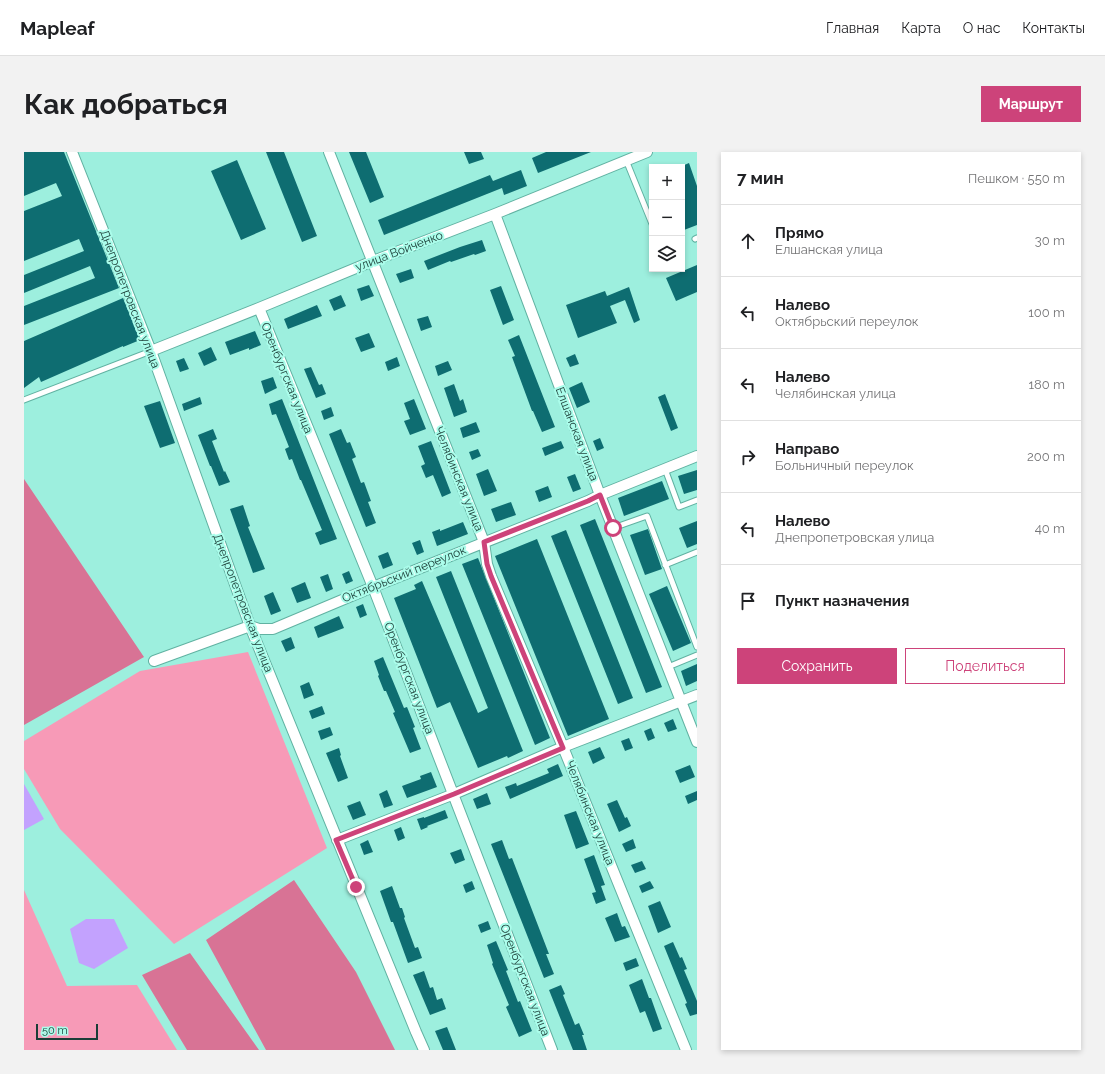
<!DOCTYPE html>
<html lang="ru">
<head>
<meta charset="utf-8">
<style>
  body { margin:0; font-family:Raleway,sans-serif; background:#f2f2f2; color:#202124 }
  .controls { position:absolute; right:12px; top:12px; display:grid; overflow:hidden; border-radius:0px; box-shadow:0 2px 6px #0003 }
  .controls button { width:36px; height:36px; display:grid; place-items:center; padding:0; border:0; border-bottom:1px solid #e0e0e0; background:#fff; color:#202124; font:20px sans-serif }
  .scale { position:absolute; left:12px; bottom:10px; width:62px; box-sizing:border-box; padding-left:4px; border:2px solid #1b3d37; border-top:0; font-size:11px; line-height:14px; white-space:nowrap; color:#1b3d37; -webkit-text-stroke:3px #abfdeb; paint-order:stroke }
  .stop { position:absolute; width:12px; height:12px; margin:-9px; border:3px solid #cd437a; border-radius:50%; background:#fff }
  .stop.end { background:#cd437a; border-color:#fff; box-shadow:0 1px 4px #0008 }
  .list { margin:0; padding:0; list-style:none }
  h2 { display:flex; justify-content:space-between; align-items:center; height:52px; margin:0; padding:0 16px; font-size:17px }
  h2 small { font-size:13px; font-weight:400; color:#757577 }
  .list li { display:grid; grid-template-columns:26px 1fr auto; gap:12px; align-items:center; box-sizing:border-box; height:72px; padding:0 16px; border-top:1px solid #e0e0e0 }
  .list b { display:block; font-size:15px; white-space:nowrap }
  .list p { margin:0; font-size:13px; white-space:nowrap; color:#757577 }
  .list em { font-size:13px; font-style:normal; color:#757577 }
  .actions { display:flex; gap:8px; padding:12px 16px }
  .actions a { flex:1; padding:9px 0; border:1px solid #cd437a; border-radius:0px; text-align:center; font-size:14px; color:#cd437a }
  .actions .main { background:#cd437a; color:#fff }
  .icon { flex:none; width:22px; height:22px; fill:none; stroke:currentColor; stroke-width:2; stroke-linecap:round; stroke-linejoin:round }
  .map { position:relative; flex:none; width:673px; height:898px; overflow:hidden; border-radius:0px }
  header { display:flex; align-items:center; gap:24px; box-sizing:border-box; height:56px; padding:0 20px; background:#fff; border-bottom:1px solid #e0e0e0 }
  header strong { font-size:19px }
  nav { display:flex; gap:22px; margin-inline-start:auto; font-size:14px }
  .intro { display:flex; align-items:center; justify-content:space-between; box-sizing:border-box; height:96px; padding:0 24px }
  h1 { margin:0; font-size:28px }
  .button { padding:10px 18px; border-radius:0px; background:#cd437a; color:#fff; font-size:14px; font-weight:700 }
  main { display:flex; gap:24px; padding:0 24px }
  aside { flex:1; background:#fff; border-radius:0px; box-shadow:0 2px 6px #0003 }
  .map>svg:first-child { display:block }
  .green { fill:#f79ab7 }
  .forest { fill:#d87395 }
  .water { fill:#c3a2fe }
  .building { fill:#0e6d71 }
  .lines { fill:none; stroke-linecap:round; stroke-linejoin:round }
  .service-casing { stroke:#61b2a2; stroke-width:7 }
  .minor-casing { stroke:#61b2a2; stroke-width:12 }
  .service { stroke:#fff; stroke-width:5 }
  .minor { stroke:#fff; stroke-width:10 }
  .route { stroke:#cd437a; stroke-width:5 }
  .labels { text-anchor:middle; stroke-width:4; stroke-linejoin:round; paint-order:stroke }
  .street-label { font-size:12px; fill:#1b3d37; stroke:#abfdeb }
</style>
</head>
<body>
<header>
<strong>Mapleaf</strong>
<nav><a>Главная</a><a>Карта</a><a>О нас</a><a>Контакты</a></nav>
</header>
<div class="intro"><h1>Как добраться</h1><a class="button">Маршрут</a></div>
<main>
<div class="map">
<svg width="673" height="898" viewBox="0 0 673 898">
  <rect width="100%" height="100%" fill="#9defde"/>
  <path class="green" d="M224,500L303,696L150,792L36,677L0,617V589L116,519Z
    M0,738L43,834L113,833L153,898H0Z"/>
  <path class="forest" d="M0,327L120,505L0,573Z
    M270,728L332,820L371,898H242L182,788Z
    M166,801L235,898H163L118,823Z"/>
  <path class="water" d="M0,632L20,667L0,678Z
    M62,767H90L104,796L70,817L55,811L46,777Z"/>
  <path class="building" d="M0,0H40L95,136L0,173V154L71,126L66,114L0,141V123L60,99L55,87L0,109V59L38,44L32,31L0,44Z
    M242,0H260L293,84L278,90Z
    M325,0H342L360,45L346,51Z
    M440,0H457L460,7L445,12Z
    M522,0H567L514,21L508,6Z
    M213,8L242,77L217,88L187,19Z
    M665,11L673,34V73L660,78L658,72V14Z
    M497,18L503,34L480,43L478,36L360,83L354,68L466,23L469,29Z
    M458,88L462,99L451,103L450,102L427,110L426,109L404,118L400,109L436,95Z
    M673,113V140L652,149L642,126Z
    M387,117L390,126L376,131L372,122Z
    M345,133L350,144L337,149L333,137Z
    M477,134L490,168L479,173L466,138Z
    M605,135L616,168L610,171L601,148L586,154L593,171L554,186L542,153L581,139L583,144Z
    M317,143L322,154L310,159L305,148Z
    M99,146L116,188L99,195V194L17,230L15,225L0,236V189Z
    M293,153L298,164L264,177L260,167Z
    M404,164L408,175L397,179L393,167Z
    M231,179L237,193L225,198V196L206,203L201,190Z
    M345,181L351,195L337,200L331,186Z
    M495,183L531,275L518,280L509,259H508L488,205L491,204L484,188Z
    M187,195L193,208L180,214L174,201Z
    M551,202L555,212L546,215L542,206Z
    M373,205L376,214L364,219L361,210Z
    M160,206L165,217L156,220L152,209Z
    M424,209L428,218L414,224L411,214Z
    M287,215L295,233L298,232L302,242L292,246L280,217Z
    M249,225L253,236L241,242L237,229Z
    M558,230L566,250L553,256L545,236Z
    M430,232L436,249L439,247L443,260L430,265L420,236Z
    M641,242L654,276L647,279L634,245Z
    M176,245L178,252L160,259L158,252Z
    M258,247L313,387L296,393L291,381L298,378L277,328H276L268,307L265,308L261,297L265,295L252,262L248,263L245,252Z
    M390,247L402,277L386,283L380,269L386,267L380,251Z
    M136,249L151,291L136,296L120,254Z
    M307,255L310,264L300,268L297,259Z
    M452,270L456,280L439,286L436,276Z
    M189,277L193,287L188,289L200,320L201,319L206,330L195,334L187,314H186L174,283Z
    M317,277L323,291L326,290L332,305L328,307L337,331L340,330L347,349L344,350L352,371L342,375L305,282Z
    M576,286L580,296L573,299L569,289Z
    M407,289L427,341L418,345L409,323L402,326L397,314L401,312L394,294Z
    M537,289L540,296L521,304L518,296Z
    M454,297L457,304L448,308L445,300Z
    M464,317L473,339L460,344L452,322Z
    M673,318V338L660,342L654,324Z
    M551,322L557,337L549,340L543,325Z
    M638,329L645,347L600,364L594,346Z
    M524,334L528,345L515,350L511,339Z
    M487,350L492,363L472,370L467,357Z
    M219,353L226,374L224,375L241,417L229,421L206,357Z
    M571,367L638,535L622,541L556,373Z
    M673,369V392L663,396L655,376Z
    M439,370L444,382L413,394L408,380L416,377V379Z
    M624,377L638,417L621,423L606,383Z
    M542,378L609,546L594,552L527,384Z
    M513,387L585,567L544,584L471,404Z
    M396,388L400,400L393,403L388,391Z
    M364,400L369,413L359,417L354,404Z
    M454,406L526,586L511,593L438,412Z
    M325,419L329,429L322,432L318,422Z
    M427,419L499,599L484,606L483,604L454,616L426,550L413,556L370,446L392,437L390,433L398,429L454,561L464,556L412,425Z
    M304,422L309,437L302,440L296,425Z
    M281,430L287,446L273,451L267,436Z
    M643,434L667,491L649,499L625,442Z
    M249,440L257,459L247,463L240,444Z
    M339,452L343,463L336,466L332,455Z
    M315,464L320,476L294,486L290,475Z
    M267,485L271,496L262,500L257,489Z
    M359,505L380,556L383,555L391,575L389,576L397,597L386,601L369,561L371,560L362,539H360L354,524L355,523L350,509Z
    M673,512V529L662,534L657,519Z
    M285,530L290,543L280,547L276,534Z
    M298,554L301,562L288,567L285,559Z
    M649,567L653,577L644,580L640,571Z
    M306,575L309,583L297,588L294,579Z
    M627,576L631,586L624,589L620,579Z
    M605,586L609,596L601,599L597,589Z
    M576,595L581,606L569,612L564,600Z
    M315,596L317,603L316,604L324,626L314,630L302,601Z
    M534,612L539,624L486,647L481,635L492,631L493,634L525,621L523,617Z
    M666,613L671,625L656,631L651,619Z
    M407,620L413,635L383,646L378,634L397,627L396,624Z
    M363,638L369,653L360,656L355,642Z
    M673,639V648L664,652L661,644Z
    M463,641L467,652L453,657L449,647Z
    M593,648L601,666L603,665L607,674L595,680L583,652Z
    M336,649L342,663L329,668L323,654Z
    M421,658L424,666L403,674L404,675L397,678L393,667L400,665V666Z
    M552,659L565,692L552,697L540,663Z
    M377,675L381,686L374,689L370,678Z
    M609,687L612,696L602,700L598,692Z
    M344,688L349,700L340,703L336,692Z
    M478,688L485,707L488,706L525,802H522L530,822L520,826L467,692Z
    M437,697L441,708L431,712L426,701Z
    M570,703L581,733L577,734L582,748L572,752L568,741L572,740L560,707Z
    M618,709L622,717L611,721L607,713Z
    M448,729L451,737L442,741L439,733Z
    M626,729L630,736L618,741L615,734Z
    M368,734L376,756H378L381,765L380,766L391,796L394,795L398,806L384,811L369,770H367L356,739Z
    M636,749L647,775L634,781L624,754Z
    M593,761L598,775L601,774L606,785L591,790L581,766Z
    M464,769L467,777L457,781L454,773Z
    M472,789L484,818L482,819L494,850L496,849L508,879L495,885L482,855L485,853L468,812L469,811L463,793Z
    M649,790L656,806L658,805L663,817L660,818L673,849V862L666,864L661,852L663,851L640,794Z
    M612,806L615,814L602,819L599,811Z
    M400,819L406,836L409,835L413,848L418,846L422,857L406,863L389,823Z
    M618,827L625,846H627L638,877L629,880L621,859L616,861L605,833Z
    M537,833L541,842L539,843L551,873L555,871L560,883H558L563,898H549L525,838Z
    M423,875L432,898H419L411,879Z"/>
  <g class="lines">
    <g class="service-casing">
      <path id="service" d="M602,8L628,72
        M671,87L673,86
        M0,248L127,199
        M641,317L655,355L673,348
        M589,376L623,364L673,495
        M641,413L673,400
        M644,515L673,503"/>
    </g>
    <g class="minor-casing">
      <path id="minor" d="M48,0L127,199L226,474L392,880L400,898
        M305,0L460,390L463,412L467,424L539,595L662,898
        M471,62L576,343L673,590
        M235,156L349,435L528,898
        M127,199L235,156L349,109L471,62L623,0
        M130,509L226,474L235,477H249L349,435L564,349L576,343L673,304
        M313,688L430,642L539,595L673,543"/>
    </g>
    <use href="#service" class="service"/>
    <use href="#minor" class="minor"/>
  </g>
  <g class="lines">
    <path class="route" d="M332,735L312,688L430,642L539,596L467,424L463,412L460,390L564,349L576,343L589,376"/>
  </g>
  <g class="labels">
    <g class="street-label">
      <text transform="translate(375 99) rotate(-21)" y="4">улица Войченко</text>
      <text transform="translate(106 147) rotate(69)" y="4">Днепропетровская улица</text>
      <text transform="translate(263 226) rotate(68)" y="4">Оренбургская улица</text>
      <text transform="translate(553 282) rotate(69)" y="4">Елшанская улица</text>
      <text transform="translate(435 327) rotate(68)" y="4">Челябинская улица</text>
      <text transform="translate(380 422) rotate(-22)" y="4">Октябрьский переулок</text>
      <text transform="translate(219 451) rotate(69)" y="4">Днепропетровская улица</text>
      <text transform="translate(385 526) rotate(69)" y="4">Оренбургская улица</text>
      <text transform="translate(566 661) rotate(68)" y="4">Челябинская улица</text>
      <text transform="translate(501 828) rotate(69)" y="4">Оренбургская улица</text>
    </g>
  </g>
</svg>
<div class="controls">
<button>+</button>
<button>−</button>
<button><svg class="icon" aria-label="layers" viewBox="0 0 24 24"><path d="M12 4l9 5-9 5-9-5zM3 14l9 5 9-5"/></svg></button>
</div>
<div class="scale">50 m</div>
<div class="stop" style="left:589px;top:376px"></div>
<div class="stop end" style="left:332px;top:735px"></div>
</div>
<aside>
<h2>7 мин<small>Пешком · 550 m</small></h2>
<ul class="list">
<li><svg class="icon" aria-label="ahead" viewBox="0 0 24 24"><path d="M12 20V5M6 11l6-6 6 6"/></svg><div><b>Прямо</b><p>Елшанская улица</p></div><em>30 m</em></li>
<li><svg class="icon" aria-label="left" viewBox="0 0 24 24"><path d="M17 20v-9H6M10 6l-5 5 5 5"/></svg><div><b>Налево</b><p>Октябрьский переулок</p></div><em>100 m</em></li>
<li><svg class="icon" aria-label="left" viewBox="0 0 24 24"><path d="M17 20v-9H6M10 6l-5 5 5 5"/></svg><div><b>Налево</b><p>Челябинская улица</p></div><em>180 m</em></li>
<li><svg class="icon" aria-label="right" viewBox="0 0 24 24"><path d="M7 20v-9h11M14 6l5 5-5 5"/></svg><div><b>Направо</b><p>Больничный переулок</p></div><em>200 m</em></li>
<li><svg class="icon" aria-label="left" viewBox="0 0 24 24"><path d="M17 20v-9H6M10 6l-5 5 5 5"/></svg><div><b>Налево</b><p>Днепропетровская улица</p></div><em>40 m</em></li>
<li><svg class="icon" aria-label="arrive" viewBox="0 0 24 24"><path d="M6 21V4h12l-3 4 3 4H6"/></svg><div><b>Пункт назначения</b></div></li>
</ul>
<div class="actions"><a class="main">Сохранить</a><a>Поделиться</a></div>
</aside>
</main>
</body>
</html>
